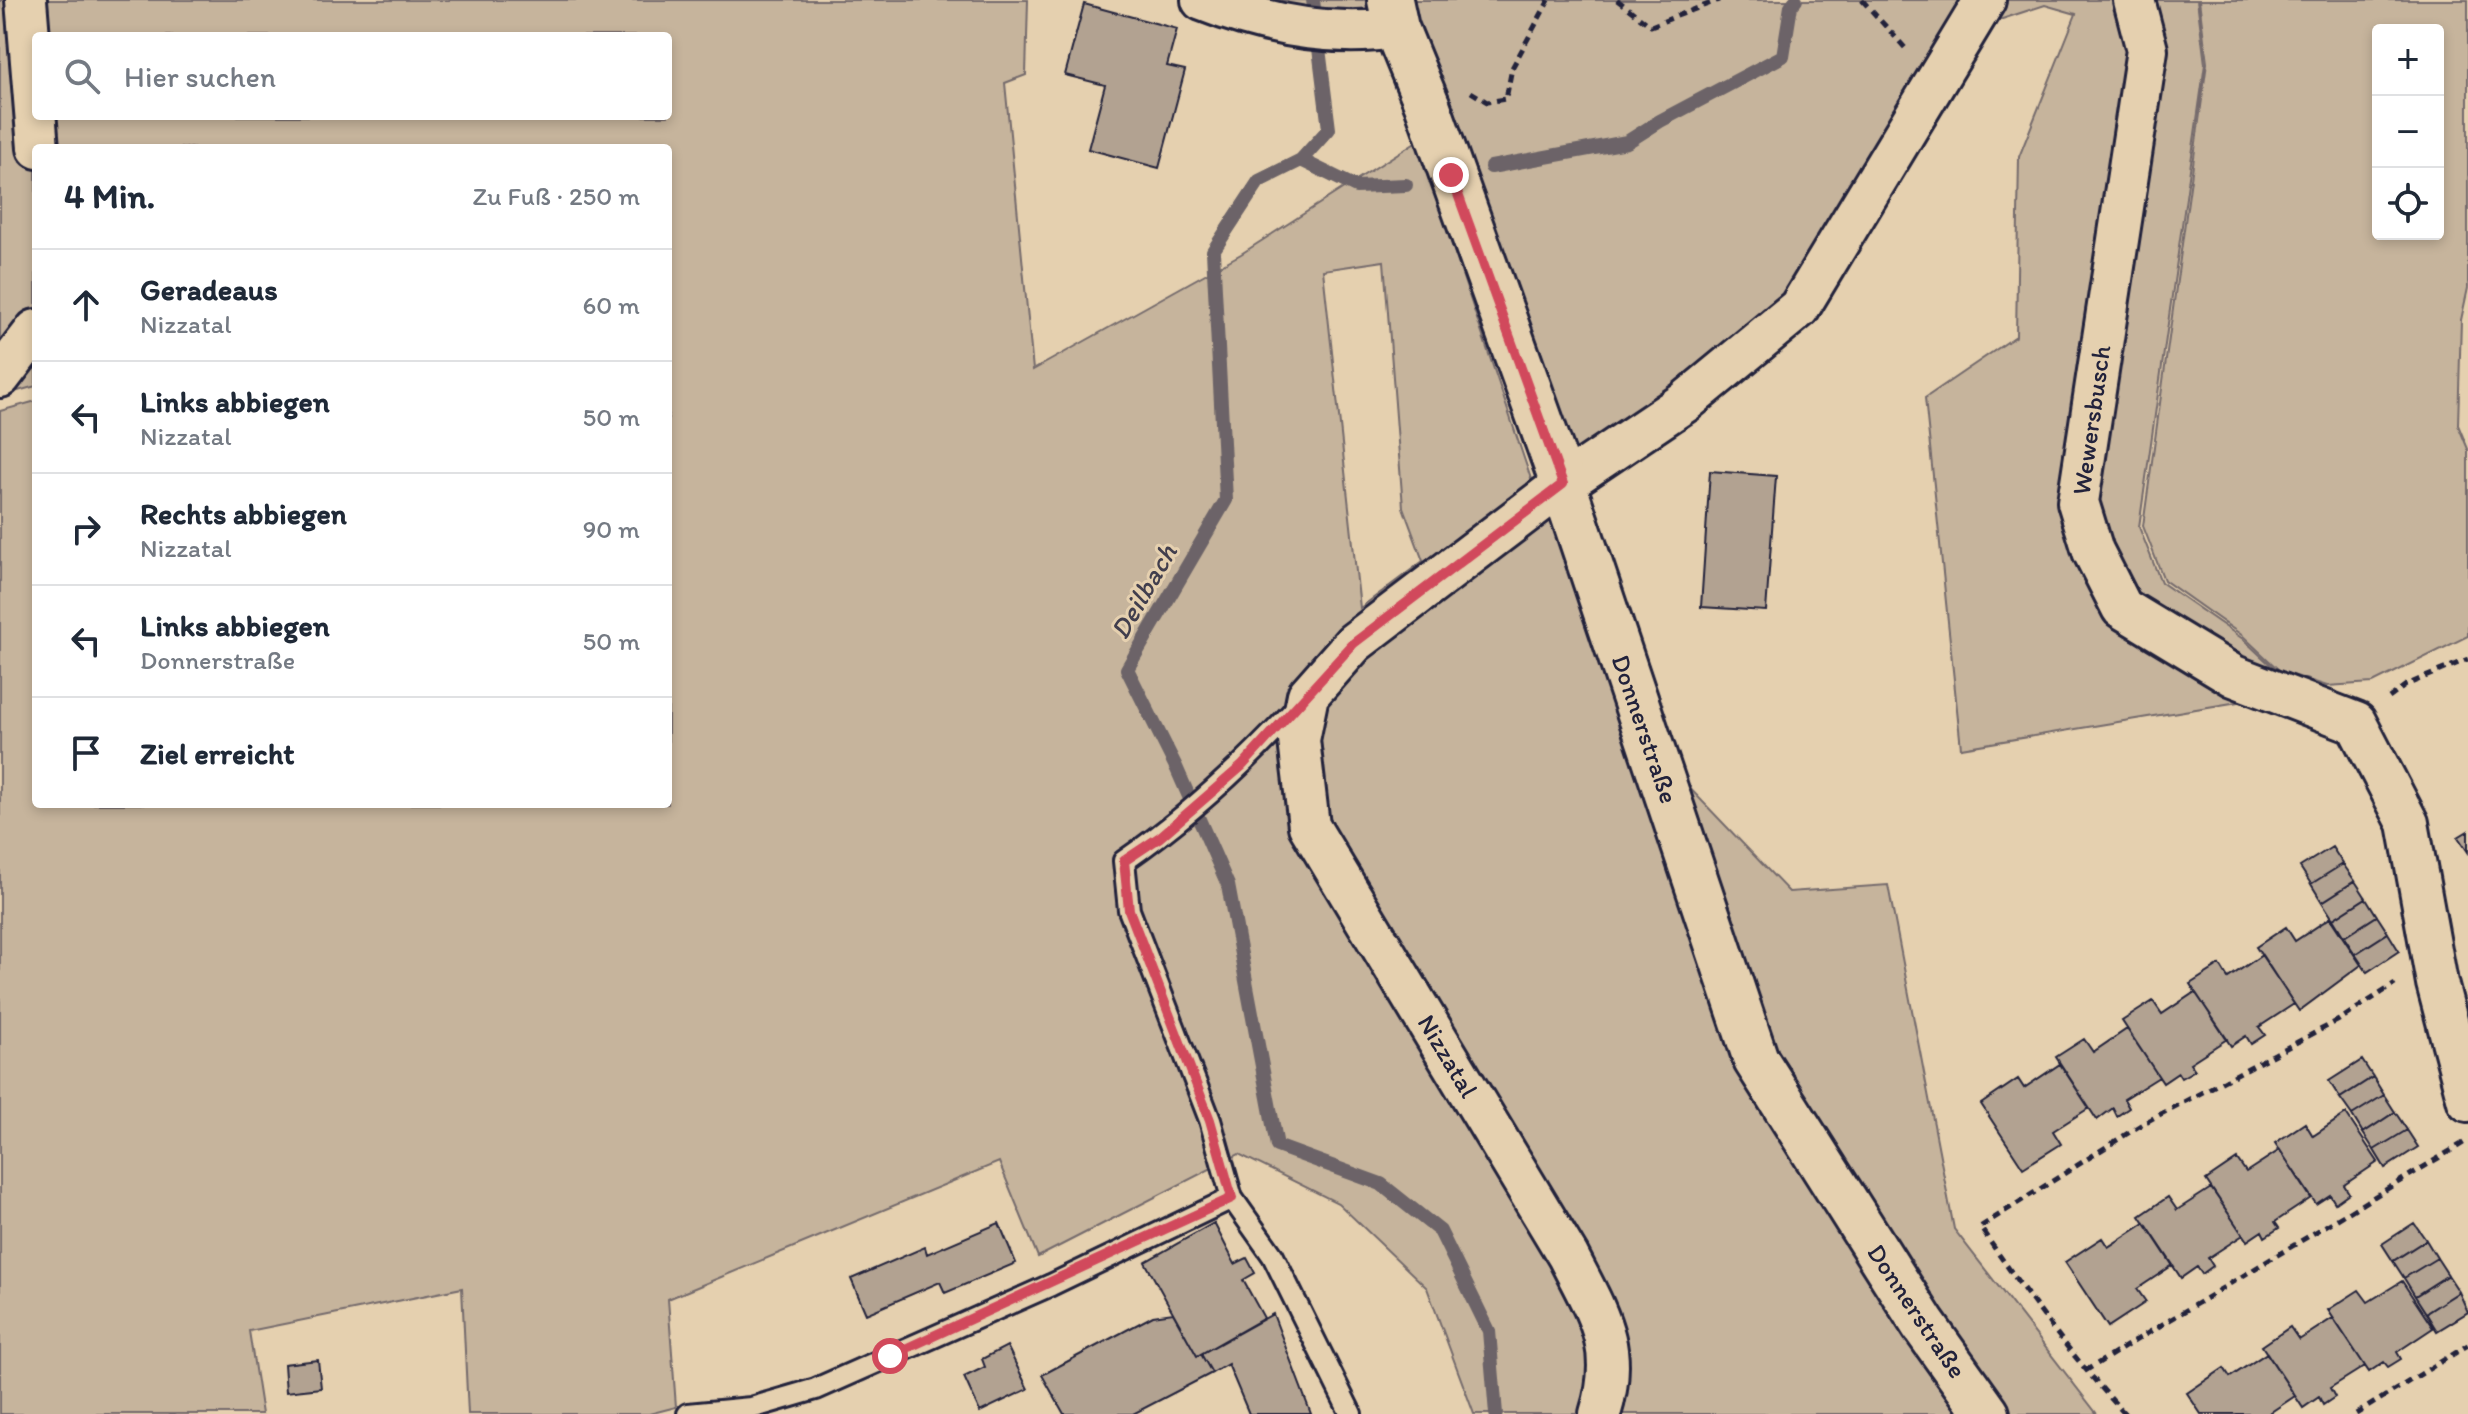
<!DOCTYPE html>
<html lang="de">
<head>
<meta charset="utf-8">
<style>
  body { margin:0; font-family:Itim,sans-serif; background:#f2f2f3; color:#1f2937 }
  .controls { position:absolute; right:24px; top:24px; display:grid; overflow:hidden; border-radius:8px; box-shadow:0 4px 12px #0003 }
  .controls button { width:72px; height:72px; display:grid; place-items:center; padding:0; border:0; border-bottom:2px solid #e0e1e3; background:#fff; color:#1f2937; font:40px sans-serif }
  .stop { position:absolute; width:24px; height:24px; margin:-18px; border:6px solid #d1495b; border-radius:50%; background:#fff }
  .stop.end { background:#d1495b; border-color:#fff; box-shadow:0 2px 8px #0008 }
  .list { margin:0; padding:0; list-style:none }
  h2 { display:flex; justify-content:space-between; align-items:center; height:104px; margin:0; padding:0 32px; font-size:34px }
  h2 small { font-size:26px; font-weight:400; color:#747a83 }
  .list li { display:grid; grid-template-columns:52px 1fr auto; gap:24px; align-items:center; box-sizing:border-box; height:112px; padding:0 32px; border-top:2px solid #e0e1e3 }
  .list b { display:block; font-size:30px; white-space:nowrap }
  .list p { margin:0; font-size:26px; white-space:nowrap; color:#747a83 }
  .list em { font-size:26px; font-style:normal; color:#747a83 }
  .icon { flex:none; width:44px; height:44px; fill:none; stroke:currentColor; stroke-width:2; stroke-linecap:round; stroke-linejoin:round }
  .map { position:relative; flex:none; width:2468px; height:1414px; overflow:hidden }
  .search { position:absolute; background:#fff; box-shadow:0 4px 12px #0003; left:32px; top:32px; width:640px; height:88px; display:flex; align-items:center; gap:20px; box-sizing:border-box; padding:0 28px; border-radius:8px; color:#747a83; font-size:30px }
  .panel { position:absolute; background:#fff; box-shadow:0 4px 12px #0003; left:32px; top:144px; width:640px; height:664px; border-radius:8px }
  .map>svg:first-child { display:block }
  .green { fill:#c6b49c; stroke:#746b6c; stroke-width:2; fill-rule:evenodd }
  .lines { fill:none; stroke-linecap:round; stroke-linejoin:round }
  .stream { stroke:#6c6467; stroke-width:14 }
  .building { fill:#b2a291; stroke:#22223b; stroke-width:2 }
  .lane-casing { stroke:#22223b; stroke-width:26 }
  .street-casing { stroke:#22223b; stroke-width:46 }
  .secondary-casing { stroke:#22223b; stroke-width:50 }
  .path { stroke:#22223b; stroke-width:5; stroke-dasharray:8 6; stroke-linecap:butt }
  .lane { stroke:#e5d0af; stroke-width:20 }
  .street { stroke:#e5d0af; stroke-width:40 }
  .secondary { stroke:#e5d0af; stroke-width:44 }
  .route { stroke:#d1495b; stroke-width:10 }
  .labels { text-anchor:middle; stroke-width:6; stroke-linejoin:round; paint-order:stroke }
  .street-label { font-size:26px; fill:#22223b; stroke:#e5d0af }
  .water-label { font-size:28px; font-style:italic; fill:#413e4d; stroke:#e5d0af }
</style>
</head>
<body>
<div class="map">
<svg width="2468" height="1414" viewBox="0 0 2468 1414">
  <rect width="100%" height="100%" fill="#e5d0af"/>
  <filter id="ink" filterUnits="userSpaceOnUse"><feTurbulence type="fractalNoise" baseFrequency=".0125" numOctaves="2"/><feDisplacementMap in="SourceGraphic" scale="16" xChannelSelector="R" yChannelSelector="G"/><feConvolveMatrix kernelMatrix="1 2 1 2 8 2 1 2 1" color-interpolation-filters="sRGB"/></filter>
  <g filter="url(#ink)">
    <path class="green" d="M0,0H1028L1026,75L1005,83L1033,370L1241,254L1417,141L1531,479L1578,489L1680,778L1789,892L1888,885L1954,1229L2097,1414H1474L1427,1288L1338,1203L1239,1154L1038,1257L999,1162L668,1299L676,1407L649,1414H468L462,1288L249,1331L262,1414H0V411L36,401V804H668V148H36V386L0,396ZM36,36H668V116H36ZM1384,261L1403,507L1423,561L1360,608L1323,270Z
      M1227,0H1367L1374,23Z
      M1401,0H1961L1790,291L1674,393L1568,462Z
      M1999,0H2197L2205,64L2139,527L2161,582L2243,639L2278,672L2244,701L1961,748L1925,398L2016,336L2019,157L2076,14L2045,5L1996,21Z
      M2199,0H2468V288L2461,320L2458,425L2468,449V636L2373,683L2327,686L2280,671L2243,636L2164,580L2143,526L2207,63ZM2378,30H2438V234H2378Z"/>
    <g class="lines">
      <path class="stream" d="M1313,0L1329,129L1301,160L1259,181L1213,251L1226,500L1127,669L1176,767L1228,885L1277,1146L1381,1184L1440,1231L1489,1331L1496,1414
        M1301,160L1356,187L1406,185
        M1491,167L1627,142L1660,121L1783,56L1791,6L1796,0"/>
    </g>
    <path class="building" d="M1084,4L1177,29L1167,66L1185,70L1159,168L1088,149L1105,85L1065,75Z
      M1710,471L1776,476L1766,611L1701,607Z
      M2468,831V852L2458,837Z
      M2332,847L2343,864L2311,884L2300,867Z
      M2343,864L2355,881L2322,902L2311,884Z
      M2355,881L2366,898L2333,919L2322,902Z
      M2366,898L2377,916L2344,937L2333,919Z
      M2377,916L2388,933L2355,954L2344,937Z
      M2330,918L2361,965L2299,1011L2256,947L2286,927L2295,941Z
      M2388,933L2399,951L2367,972L2355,954Z
      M2262,955L2294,1004L2259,1027L2265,1035L2251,1044L2246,1036L2231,1046L2190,984L2220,965L2228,978Z
      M2195,992L2227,1039L2190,1063L2195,1070L2181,1078L2178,1073L2163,1083L2122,1021L2153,1001L2162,1014Z
      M2127,1029L2159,1077L2124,1099L2129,1108L2117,1116L2113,1108L2097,1120L2056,1057L2084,1039L2093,1052Z
      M2362,1060L2373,1077L2340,1098L2329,1081Z
      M2060,1064L2089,1108L2053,1131L2061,1144L2023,1168L1981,1104L2018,1079L2024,1088Z
      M2373,1077L2384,1095L2352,1115L2340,1098Z
      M2384,1095L2395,1112L2363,1133L2352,1115Z
      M2395,1112L2407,1130L2374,1150L2363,1133Z
      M2346,1114L2378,1162L2344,1185L2349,1193L2335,1203L2330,1195L2316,1204L2275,1143L2305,1123L2313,1136Z
      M2407,1130L2418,1147L2385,1168L2374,1150Z
      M2280,1150L2311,1198L2275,1222L2279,1228L2265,1237L2262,1231L2247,1241L2206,1180L2237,1159L2246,1172Z
      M2211,1188L2243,1235L2208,1258L2213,1266L2202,1274L2197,1267L2181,1278L2140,1216L2168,1197L2177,1210Z
      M999,1223L1016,1263L945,1293L940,1282L866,1314L851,1279L925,1247L927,1254Z
      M1214,1223L1235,1264L1247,1258L1255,1273L1243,1280L1264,1318L1197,1356L1145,1262Z
      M2145,1223L2173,1265L2137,1289L2146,1302L2108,1327L2065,1262L2102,1238L2108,1247Z
      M2414,1223L2426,1240L2393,1261L2382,1244Z
      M2426,1240L2437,1258L2404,1278L2393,1261Z
      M2437,1258L2448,1275L2415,1296L2404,1278Z
      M2448,1275L2459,1292L2426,1313L2415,1296Z
      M2402,1281L2433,1328L2397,1352L2401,1359L2388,1367L2384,1362L2369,1372L2328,1310L2359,1290L2368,1302Z
      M2459,1292L2468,1312L2437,1331L2426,1313Z
      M1173,1313L1197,1356L1201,1354L1212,1373L1133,1414H1064L1042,1375L1153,1316Z
      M1273,1314L1311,1414H1249L1228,1364L1212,1373L1201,1354Z
      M2333,1318L2365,1366L2330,1388L2335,1397L2323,1405L2319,1397L2303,1408L2262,1346L2290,1327L2299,1340Z
      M1007,1346L1028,1389L980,1412L964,1377L985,1367L982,1359Z
      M2267,1353L2295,1396L2268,1414H2201L2187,1393L2224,1368L2230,1377Z
      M318,1360L321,1388L286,1392L284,1364Z"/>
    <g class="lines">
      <g class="lane-casing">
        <path id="lane" d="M1232,1198L1210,1120L1129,910L1124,861C1189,816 1246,763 1300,704
          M688,1414L751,1408L816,1389L1051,1285L1232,1198L1273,1256L1351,1414"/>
      </g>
      <g class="street-casing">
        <path id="street" d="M26,0L38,148
          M1202,0C1263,24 1329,38 1396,28
          M2134,0L2147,50L2078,502L2093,551L2122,608L2234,676L2356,723L2408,823L2437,983L2468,1101
          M0,377L36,330
          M1600,1414C1621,1347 1598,1315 1568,1256L1309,826L1299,740L1308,695L1354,643L1563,484L1685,402L1799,308L1985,0"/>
      </g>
      <g class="secondary-casing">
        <path id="secondary" d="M1390,0L1396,28L1427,104L1563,484L1756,1060L1923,1324L1987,1414"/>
      </g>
      <path class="path" d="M1617,0L1651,26L1719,0
        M1862,0L1907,50
        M1471,92L1487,102L1506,99L1512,68L1549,0
        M2389,698L2406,685L2468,659
        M2085,1371L2465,1142
        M2125,1414C2071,1356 2025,1293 1980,1227L2144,1123L2339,1020L2395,984
        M2356,1414L2468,1345"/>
      <use href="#lane" class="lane"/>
      <use href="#street" class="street"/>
      <use href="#secondary" class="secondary"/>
    </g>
  </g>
  <g class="lines" filter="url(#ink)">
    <path class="route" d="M890,1356L1232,1198L1210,1120L1129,910L1124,861L1160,837L1242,766L1354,643L1563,484L1451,175"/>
  </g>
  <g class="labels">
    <g class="street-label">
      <text transform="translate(2091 420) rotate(-82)" y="9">Wewersbusch</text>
      <text transform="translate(1645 729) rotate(71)" y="9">Donnerstraße</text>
      <text transform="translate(1448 1056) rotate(59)" y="9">Nizzatal</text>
      <text transform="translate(1917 1311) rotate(56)" y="9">Donnerstraße</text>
    </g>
    <g class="water-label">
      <text transform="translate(1143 591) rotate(-60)" y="10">Deilbach</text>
    </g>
  </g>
</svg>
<div class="controls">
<button>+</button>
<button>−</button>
<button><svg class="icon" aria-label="locate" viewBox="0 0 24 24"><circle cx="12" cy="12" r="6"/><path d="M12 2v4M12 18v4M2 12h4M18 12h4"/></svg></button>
</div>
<div class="stop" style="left:890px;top:1356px"></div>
<div class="stop end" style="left:1451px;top:175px"></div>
<div class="search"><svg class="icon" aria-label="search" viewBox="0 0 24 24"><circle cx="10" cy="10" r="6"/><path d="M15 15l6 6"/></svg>Hier suchen</div>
<section class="panel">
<h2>4 Min.<small>Zu Fuß · 250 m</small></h2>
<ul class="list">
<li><svg class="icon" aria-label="ahead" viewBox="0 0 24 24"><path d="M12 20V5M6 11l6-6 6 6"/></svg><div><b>Geradeaus</b><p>Nizzatal</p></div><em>60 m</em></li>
<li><svg class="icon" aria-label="left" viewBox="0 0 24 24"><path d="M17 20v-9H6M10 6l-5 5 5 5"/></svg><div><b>Links abbiegen</b><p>Nizzatal</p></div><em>50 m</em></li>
<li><svg class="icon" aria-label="right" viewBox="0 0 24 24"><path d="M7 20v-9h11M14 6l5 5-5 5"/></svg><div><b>Rechts abbiegen</b><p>Nizzatal</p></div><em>90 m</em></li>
<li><svg class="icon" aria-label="left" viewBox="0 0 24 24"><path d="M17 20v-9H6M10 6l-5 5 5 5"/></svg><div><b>Links abbiegen</b><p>Donnerstraße</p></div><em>50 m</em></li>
<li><svg class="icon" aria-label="arrive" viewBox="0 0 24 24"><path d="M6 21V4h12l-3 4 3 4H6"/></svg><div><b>Ziel erreicht</b></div></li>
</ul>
</section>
</div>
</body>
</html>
